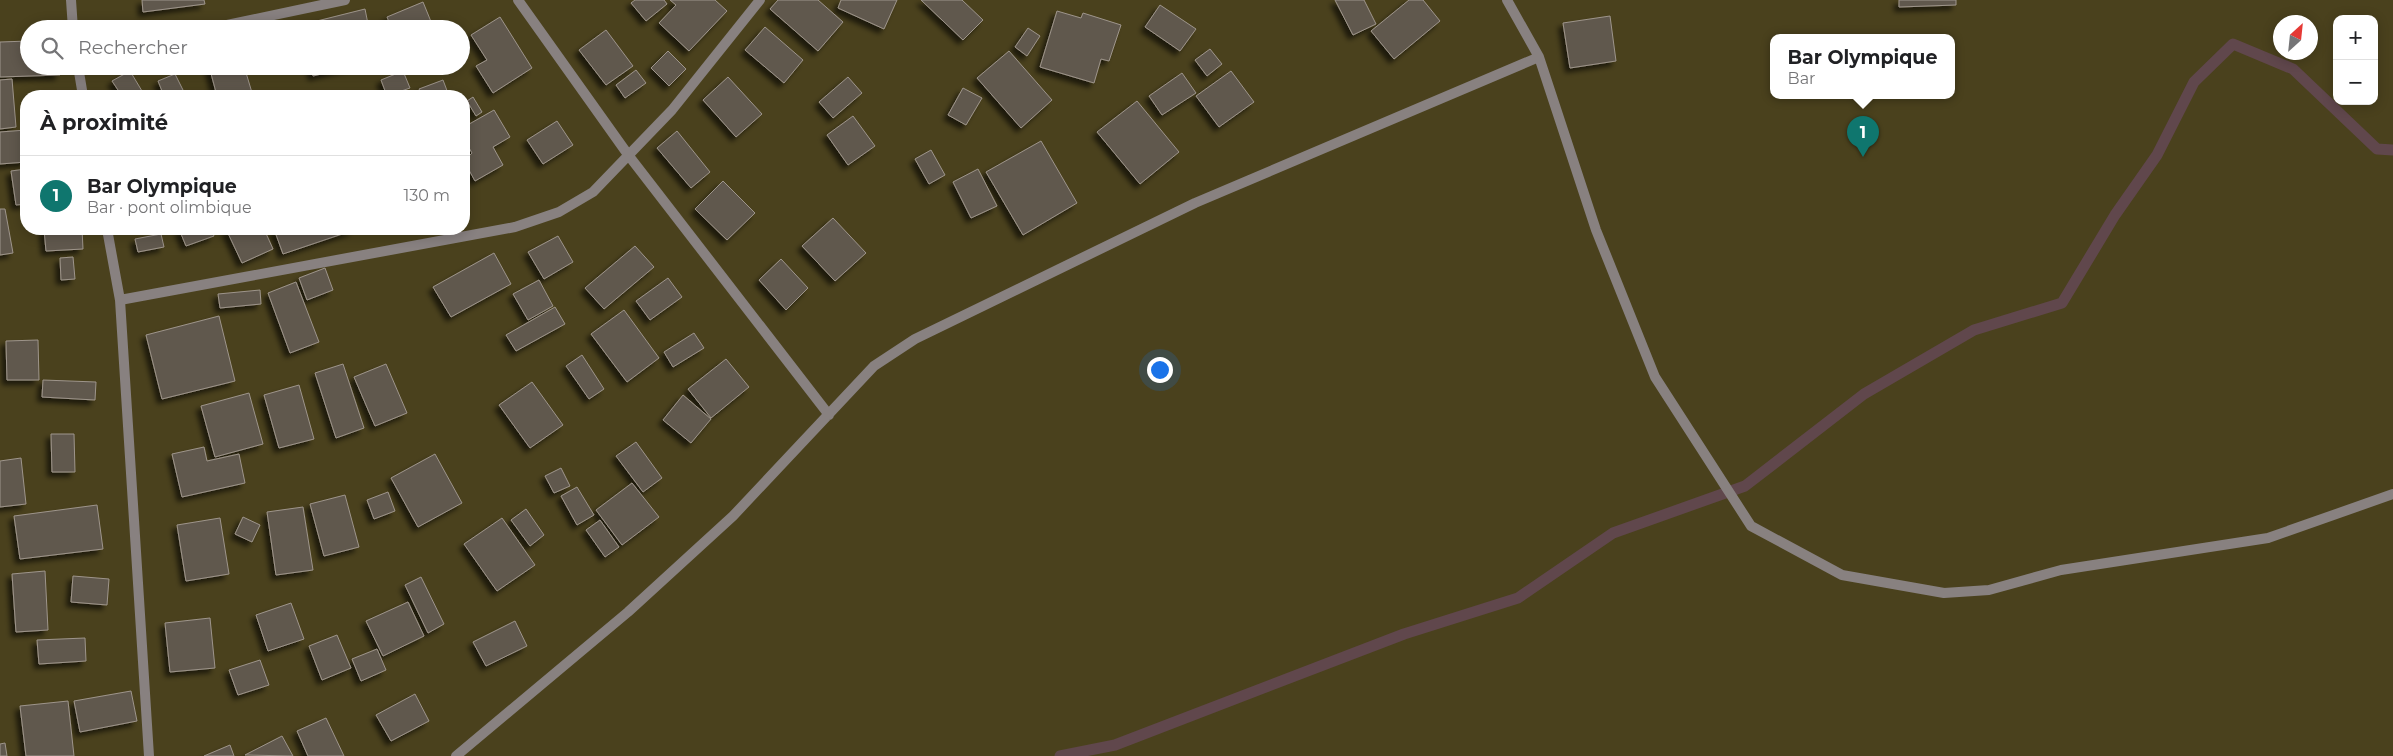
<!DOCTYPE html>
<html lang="fr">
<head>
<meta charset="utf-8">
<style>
  body { margin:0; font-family:Montserrat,sans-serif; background:#f2f2f2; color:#202124 }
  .controls { position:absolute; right:15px; top:15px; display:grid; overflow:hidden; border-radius:10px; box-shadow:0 2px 12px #0003 }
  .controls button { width:45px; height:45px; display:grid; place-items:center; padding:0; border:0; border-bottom:1px solid #e0e0e0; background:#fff; color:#202124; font:25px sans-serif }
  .compass { position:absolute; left:2273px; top:15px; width:45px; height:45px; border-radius:50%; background:#fff; box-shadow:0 2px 12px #0003; rotate:27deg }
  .you { position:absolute; left:1159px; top:369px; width:18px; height:18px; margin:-12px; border:4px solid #fff; border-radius:50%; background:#1a73e8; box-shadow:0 0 0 8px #1a73e833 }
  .badge { display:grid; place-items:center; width:32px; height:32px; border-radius:50%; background:#0f766e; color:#fff; font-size:16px; font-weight:700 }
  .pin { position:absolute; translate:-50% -41px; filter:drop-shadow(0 1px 2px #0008) }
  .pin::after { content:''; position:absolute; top:26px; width:18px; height:15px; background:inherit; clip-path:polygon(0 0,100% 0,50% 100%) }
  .popup { position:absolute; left:1770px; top:34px; width:185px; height:65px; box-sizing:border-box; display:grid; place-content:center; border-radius:10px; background:#fff; filter:drop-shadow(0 1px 4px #0005); font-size:16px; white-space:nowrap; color:#757577 }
  .popup b { font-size:19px; color:#202124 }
  .popup::after { content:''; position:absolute; left:50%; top:100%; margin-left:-10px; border:10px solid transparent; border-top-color:#fff }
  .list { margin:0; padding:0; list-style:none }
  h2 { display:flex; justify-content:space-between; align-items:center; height:65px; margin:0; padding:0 20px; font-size:21px }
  h2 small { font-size:16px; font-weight:400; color:#757577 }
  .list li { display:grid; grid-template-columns:32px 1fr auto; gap:15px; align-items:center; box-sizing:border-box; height:80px; padding:0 20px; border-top:1px solid #e0e0e0 }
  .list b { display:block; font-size:19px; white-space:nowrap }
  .list p { margin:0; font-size:16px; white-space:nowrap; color:#757577 }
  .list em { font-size:16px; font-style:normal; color:#757577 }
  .icon { flex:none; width:28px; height:28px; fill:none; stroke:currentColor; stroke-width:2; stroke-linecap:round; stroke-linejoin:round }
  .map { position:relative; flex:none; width:2393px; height:756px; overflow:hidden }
  .search { position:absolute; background:#fff; box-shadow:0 2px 12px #0003; left:20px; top:20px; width:450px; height:55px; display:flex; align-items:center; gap:12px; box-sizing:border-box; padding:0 18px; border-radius:28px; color:#757577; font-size:19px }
  .panel { position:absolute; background:#fff; box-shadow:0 2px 12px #0003; left:20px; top:90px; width:450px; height:145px; border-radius:20px }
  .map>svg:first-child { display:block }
  .green { fill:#4a411d; fill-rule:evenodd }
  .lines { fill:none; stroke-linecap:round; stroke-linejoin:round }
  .stream { stroke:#60474c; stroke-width:11 }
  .building { fill:#60584e; stroke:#9e958b; filter:url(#shadow) }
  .minor { stroke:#888180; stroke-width:10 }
</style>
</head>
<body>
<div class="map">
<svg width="2393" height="756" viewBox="0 0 2393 756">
  <defs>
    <filter id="shadow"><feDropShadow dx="-4.5" dy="4.5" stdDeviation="2.5" flood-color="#0009"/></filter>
  </defs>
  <rect width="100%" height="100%" fill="#3b302a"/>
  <path class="green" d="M0,0H2393V756H0ZM2337,19H2374V101H2337ZM2280,22H2310V52H2280ZM29,29H461V66H29ZM1774,38H1952V96H1774ZM26,96H464V229H26Z"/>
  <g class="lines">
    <path class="stream" d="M1060,756L1115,745L1404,634L1518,598L1613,533L1745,486L1864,394L1974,330L2062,303L2115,215L2157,155L2194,82L2233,44L2293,69L2377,149L2393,150"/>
  </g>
  <path class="building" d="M142,0H204L205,4L143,12Z
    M635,0H664L667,4L646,21L631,3Z
    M670,0H715L727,11L689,51L659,23L676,5Z
    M778,0H818L843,22L818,51L770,9Z
    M841,0H897L884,29L838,8Z
    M921,0H962L983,20L963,40Z
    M1335,0H1364L1376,24L1353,35Z
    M1409,0H1423L1440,21L1394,59L1371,31Z
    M1899,0H1956V5L1899,7Z
    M423,2L434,29H392L387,17Z
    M1160,5L1196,29L1180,51L1145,27Z
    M365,9L369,29H301V25Z
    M1057,11L1081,18L1083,13L1121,25L1109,61L1101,59L1094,83L1040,67Z
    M1610,16L1616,61L1570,68L1563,23Z
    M500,17L532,68L493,93L476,66L487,60L471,35Z
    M765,27L803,60L784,83L745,50Z
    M1028,28L1040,36L1027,56L1015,47Z
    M606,30L633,66L606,85L579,50Z
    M29,41V66H59L60,75L0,77V42Z
    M1210,49L1222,64L1207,76L1195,60Z
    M668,51L686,69L669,86L651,68Z
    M1009,51L1052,100L1021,128L977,78Z
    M209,66H244L253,96H217Z
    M311,66H353L313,76Z
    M636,70L646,83L625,98L616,85Z
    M130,71L142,91L133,96H122L112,81Z
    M403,71L410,88L387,96L381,80Z
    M1231,71L1254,102L1219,127L1196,96Z
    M1182,73L1196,93L1162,115L1149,96Z
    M175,74L186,96H164L158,81Z
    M728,77L762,114L736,137L703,100Z
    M848,77L862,93L833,118L819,102Z
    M12,79L16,127L0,129V80Z
    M443,80L449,96H423L419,89Z
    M963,88L982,98L966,125L948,115Z
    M473,97L482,112L476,116L467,101Z
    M1137,101L1179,152L1140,184L1097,132Z
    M494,110L510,137L493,147L503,165L475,181L464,161L472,153L464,139V127Z
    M853,116L875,146L848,165L827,135Z
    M557,121L573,145L543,164L527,140Z
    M26,130V162L0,164V132Z
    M677,131L710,172L691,188L657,148Z
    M1041,141L1077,203L1023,235L986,172Z
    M931,150L945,175L929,184L915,159Z
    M26,169V204L16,205L11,171Z
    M978,169L997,206L971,218L953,182Z
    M723,181L755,213L727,240L695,209Z
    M0,209H5L13,253L0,255Z
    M833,218L866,253L835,281L802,246Z
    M44,229H82L83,249L46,251Z
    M179,229H211L214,236L186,246Z
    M226,229H264L273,249L242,263Z
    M274,229H354V230L283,254Z
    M161,234L164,247L138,252L135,239Z
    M558,236L573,262L544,279L528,252Z
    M635,246L654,267L604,309L585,288Z
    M494,253L511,284L451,317L433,287Z
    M73,257L75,279L61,280L60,258Z
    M781,259L808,288L786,310L759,280Z
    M325,268L333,290L307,300L299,278Z
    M668,278L682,297L650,320L636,301Z
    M539,280L553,306L528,320L513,294Z
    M296,282L319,342L290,353L268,293Z
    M260,290L261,304L220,308L218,294Z
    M555,307L565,324L516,351L506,335Z
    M624,310L659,358L627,382L591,334Z
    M219,316L235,381L162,399L146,335Z
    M694,333L704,348L673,367L664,352Z
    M38,340L39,380H7L6,341Z
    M582,355L604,389L589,399L566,366Z
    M726,359L749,387L711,418L688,389Z
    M343,364L364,428L336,438L315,373Z
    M386,364L407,413L375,426L354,377Z
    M43,380L96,382L95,400L42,397Z
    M532,382L563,425L530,448L499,405Z
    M299,385L314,439L279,448L264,395Z
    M249,393L263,444L215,457L201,406Z
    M683,395L711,419L691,443L663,420Z
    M51,434H74L75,472H52Z
    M636,442L662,478L643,492L616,456Z
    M204,447L207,461L239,454L245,483L182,497L172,454Z
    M435,454L462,503L418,527L391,478Z
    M21,458L26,504L0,507V461Z
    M561,468L570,486L554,493L545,476Z
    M632,483L659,517L622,545L596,510Z
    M577,487L594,515L577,525L561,496Z
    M388,492L395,511L374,519L367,500Z
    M345,495L359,547L324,556L310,504Z
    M97,505L103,549L20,559L14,516Z
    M303,507L313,570L276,575L267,512Z
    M526,509L544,535L530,546L511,520Z
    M243,517L260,525L252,542L235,534Z
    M220,518L229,574L186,581L177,525Z
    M502,518L535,565L497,591L464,544Z
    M600,520L619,547L605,557L586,530Z
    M45,571L48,630L16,632L12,574Z
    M73,576L109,579L107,605L71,602Z
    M421,577L444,624L428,633L405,585Z
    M408,602L424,636L383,656L366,621Z
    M291,603L304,639L268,651L256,615Z
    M210,618L215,668L170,672L165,623Z
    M515,621L527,646L486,666L473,642Z
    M337,635L351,668L322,680L309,646Z
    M85,638L86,661L39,664L37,640Z
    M377,649L386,670L361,681L352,659Z
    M260,660L269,685L238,695L229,670Z
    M131,691L137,721L80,732L74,701Z
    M415,694L429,721L391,741L376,715Z
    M68,701L74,756H26L20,706Z
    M326,718L344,756H308L297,731Z
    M282,736L293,756L245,755Z
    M5,743L7,756H0V744Z
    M230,745L234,756H204Z"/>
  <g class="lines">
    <path class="minor" d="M71,0L73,29
      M518,0L629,156L829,415
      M1507,0L1539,57L1596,230L1655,377L1751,526L1842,575L1944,593L1989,590L2061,570L2268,538L2393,494
      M208,29L345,0
      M78,66L83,96
      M107,229L120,300L149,756
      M120,300L515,227L559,212L593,192L672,110L760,0
      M456,756L628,612L733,516L874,366L915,339L1195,203L1539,57"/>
  </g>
</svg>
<div class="controls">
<button>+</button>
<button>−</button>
</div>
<svg class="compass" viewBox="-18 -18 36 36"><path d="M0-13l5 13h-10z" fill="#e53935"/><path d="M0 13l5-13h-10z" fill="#757577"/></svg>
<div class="you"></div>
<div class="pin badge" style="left:1863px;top:157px">1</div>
<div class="popup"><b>Bar Olympique</b>Bar</div>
<div class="search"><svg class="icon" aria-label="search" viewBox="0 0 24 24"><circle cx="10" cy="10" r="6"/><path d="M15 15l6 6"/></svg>Rechercher</div>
<section class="panel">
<h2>À proximité<small></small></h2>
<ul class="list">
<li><span class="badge">1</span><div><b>Bar Olympique</b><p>Bar · pont olimbique</p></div><em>130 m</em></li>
</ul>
</section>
</div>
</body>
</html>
